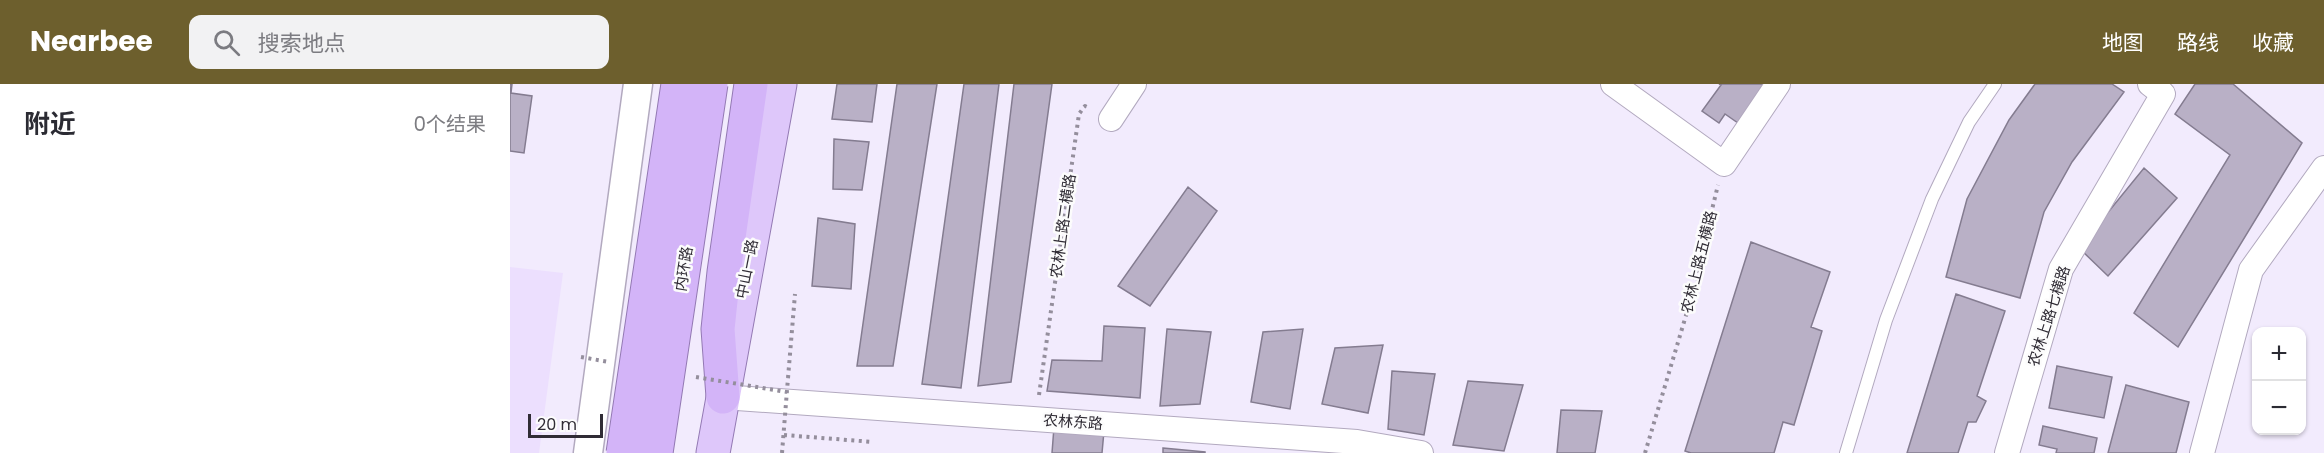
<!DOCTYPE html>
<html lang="zh">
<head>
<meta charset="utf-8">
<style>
  body { margin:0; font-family:Poppins,"Noto Sans SC",sans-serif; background:#f2f2f3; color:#2b2b33 }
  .controls { position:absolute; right:18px; bottom:18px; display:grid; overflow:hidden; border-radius:12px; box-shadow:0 2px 4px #0004 }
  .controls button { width:54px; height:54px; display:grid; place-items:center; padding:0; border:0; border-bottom:2px solid #e1e1e2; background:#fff; color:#2b2b33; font:30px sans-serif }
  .scale { position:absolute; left:18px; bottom:15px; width:75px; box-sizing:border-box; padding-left:6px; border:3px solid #302c35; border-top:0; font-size:16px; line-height:21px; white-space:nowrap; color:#302c35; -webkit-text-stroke:4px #fcfcfc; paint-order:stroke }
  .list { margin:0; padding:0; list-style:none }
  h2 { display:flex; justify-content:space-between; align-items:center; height:78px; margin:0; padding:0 24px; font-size:26px }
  h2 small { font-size:20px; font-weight:400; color:#7c7c81 }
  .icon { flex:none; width:33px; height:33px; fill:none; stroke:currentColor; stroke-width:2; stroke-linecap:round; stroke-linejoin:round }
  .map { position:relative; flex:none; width:1814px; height:369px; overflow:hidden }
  header { display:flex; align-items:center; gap:36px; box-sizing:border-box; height:84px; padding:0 30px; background:#6d5f2d; color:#fff }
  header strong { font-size:28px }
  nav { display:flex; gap:33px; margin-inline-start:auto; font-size:21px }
  .search { width:420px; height:54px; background:#f2f2f3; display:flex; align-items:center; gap:15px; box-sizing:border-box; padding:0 21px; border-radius:12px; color:#7c7c81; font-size:22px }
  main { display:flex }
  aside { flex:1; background:#fff }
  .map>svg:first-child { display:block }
  .built { fill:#ecdffe }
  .building { fill:#b9b0c6; stroke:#847c90; stroke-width:1.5 }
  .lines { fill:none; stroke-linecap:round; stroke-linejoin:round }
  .service-casing { stroke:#b2a9bf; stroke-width:14 }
  .minor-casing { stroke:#b2a9bf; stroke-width:26 }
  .tertiary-casing { stroke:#b2a9bf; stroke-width:31 }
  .primary-casing { stroke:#9379b3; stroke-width:35 }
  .trunk-casing { stroke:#9379b3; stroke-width:35 }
  .path { stroke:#948e9c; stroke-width:4; stroke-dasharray:3 4.5; stroke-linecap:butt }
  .service { stroke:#fff; stroke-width:12 }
  .minor { stroke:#fff; stroke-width:24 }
  .tertiary { stroke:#fff; stroke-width:28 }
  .primary { stroke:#dec7fa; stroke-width:33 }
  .trunk { stroke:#d3b4f8; stroke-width:33 }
  .trunk-bridge-casing { stroke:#9379b3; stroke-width:35; stroke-linecap:butt }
  .path-bridge { stroke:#948e9c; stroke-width:4; stroke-dasharray:3 4.5; stroke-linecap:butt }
  .trunk-bridge { stroke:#d3b4f8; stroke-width:33 }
  .labels { text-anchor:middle; stroke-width:5; stroke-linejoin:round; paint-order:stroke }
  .street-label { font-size:15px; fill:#302c35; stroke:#fcfcfc }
</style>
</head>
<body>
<header>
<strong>Nearbee</strong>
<div class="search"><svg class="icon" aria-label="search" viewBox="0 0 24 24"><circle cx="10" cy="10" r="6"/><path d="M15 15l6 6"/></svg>搜索地点</div>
<nav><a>地图</a><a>路线</a><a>收藏</a></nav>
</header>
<main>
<aside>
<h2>附近<small>0个结果</small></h2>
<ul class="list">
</ul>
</aside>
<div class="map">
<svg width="1814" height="369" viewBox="0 0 1814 369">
  <rect width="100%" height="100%" fill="#f2ebfd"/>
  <path class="built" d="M0,183L53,189L29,369H0Z"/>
  <path class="building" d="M0,0H2L1,9L22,12L14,69L0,67Z
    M327,0H367L362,38L322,35Z
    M387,0H427L383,282H347Z
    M454,0H489L451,304L412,300Z
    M504,0H542L501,298L468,302Z
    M1209,0H1254L1228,39L1215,30L1209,39L1192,27L1211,1Z
    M1525,0H1602L1614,8L1562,78L1534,128L1510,214L1436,193L1457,115L1499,36Z
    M1685,0H1723L1792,59L1668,263L1624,229L1720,71L1665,30Z
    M324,55L359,58L352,106L323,105Z
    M1634,84L1667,114L1598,192L1569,164Z
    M678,103L707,127L640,222L608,202Z
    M308,134L345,140L341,205L302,202Z
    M1241,158L1320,188L1301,243L1312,247L1284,341L1273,338L1264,369H1181L1175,367Z
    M1446,210L1495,227L1467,312L1476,317L1466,338H1458L1448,369H1397Z
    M594,242L635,244L630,314L537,307L542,276L592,277Z
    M657,245L701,248L690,320L650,322Z
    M793,245L780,325L741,318L753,248Z
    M873,261L858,329L812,320L825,264Z
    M1547,282L1602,293L1594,334L1539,324Z
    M882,287L925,290L914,351L878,345Z
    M958,297L1013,301L994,367L943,361Z
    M1616,301L1679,318L1666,369H1598Z
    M1051,326L1092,327L1085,369H1047Z
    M1533,342L1587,354L1584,369H1546L1547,365L1529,361Z
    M544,343L594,347L592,369H542Z
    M653,364L695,368V369H653Z"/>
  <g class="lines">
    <g class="service-casing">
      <path id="service" d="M1336,369L1376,236L1422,115L1459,38L1485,0"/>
    </g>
    <g class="minor-casing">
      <path id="minor" d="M1103,0L1214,80L1268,0
        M601,35L624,0
        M213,313L847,358L911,369
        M1497,369L1551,185L1653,10L1640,0
        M1692,369L1741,186L1814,84"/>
    </g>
    <g class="tertiary-casing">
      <path id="tertiary" d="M78,369L128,0"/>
    </g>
    <g class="primary-casing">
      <path id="primary" d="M203,369L270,0"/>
    </g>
    <g class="trunk-casing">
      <path id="trunk" d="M213,313L208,245L214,188L241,0"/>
    </g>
    <path class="path" d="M278,294L285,210
      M529,311L569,30L575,22L579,24
      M274,351L363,358
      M1135,369L1177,228L1208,101"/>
    <use href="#service" class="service"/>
    <use href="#minor" class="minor"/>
    <use href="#tertiary" class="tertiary"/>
    <use href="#primary" class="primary"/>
    <use href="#trunk" class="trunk"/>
    <g class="trunk-bridge-casing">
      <path id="trunk-bridge" d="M113,369L168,0
        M146,369L201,0"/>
    </g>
    <path class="path-bridge" d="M71,273L99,278
      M186,293L277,308
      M272,369L278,294"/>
    <use href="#trunk-bridge" class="trunk-bridge"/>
  </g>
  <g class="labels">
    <g class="street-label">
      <text transform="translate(553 142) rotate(-82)" y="5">农林上路二横路</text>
      <text transform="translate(1189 178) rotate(-76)" y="5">农林上路五横路</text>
      <text transform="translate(174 185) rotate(-81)" y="5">内环路</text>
      <text transform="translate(237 185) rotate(-79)" y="5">中山一路</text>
      <text transform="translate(1539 232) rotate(-72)" y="5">农林上路七横路</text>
      <text transform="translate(563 338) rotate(4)" y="5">农林东路</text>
    </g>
  </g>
</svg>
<div class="controls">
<button>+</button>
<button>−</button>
</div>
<div class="scale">20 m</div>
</div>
</main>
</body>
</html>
